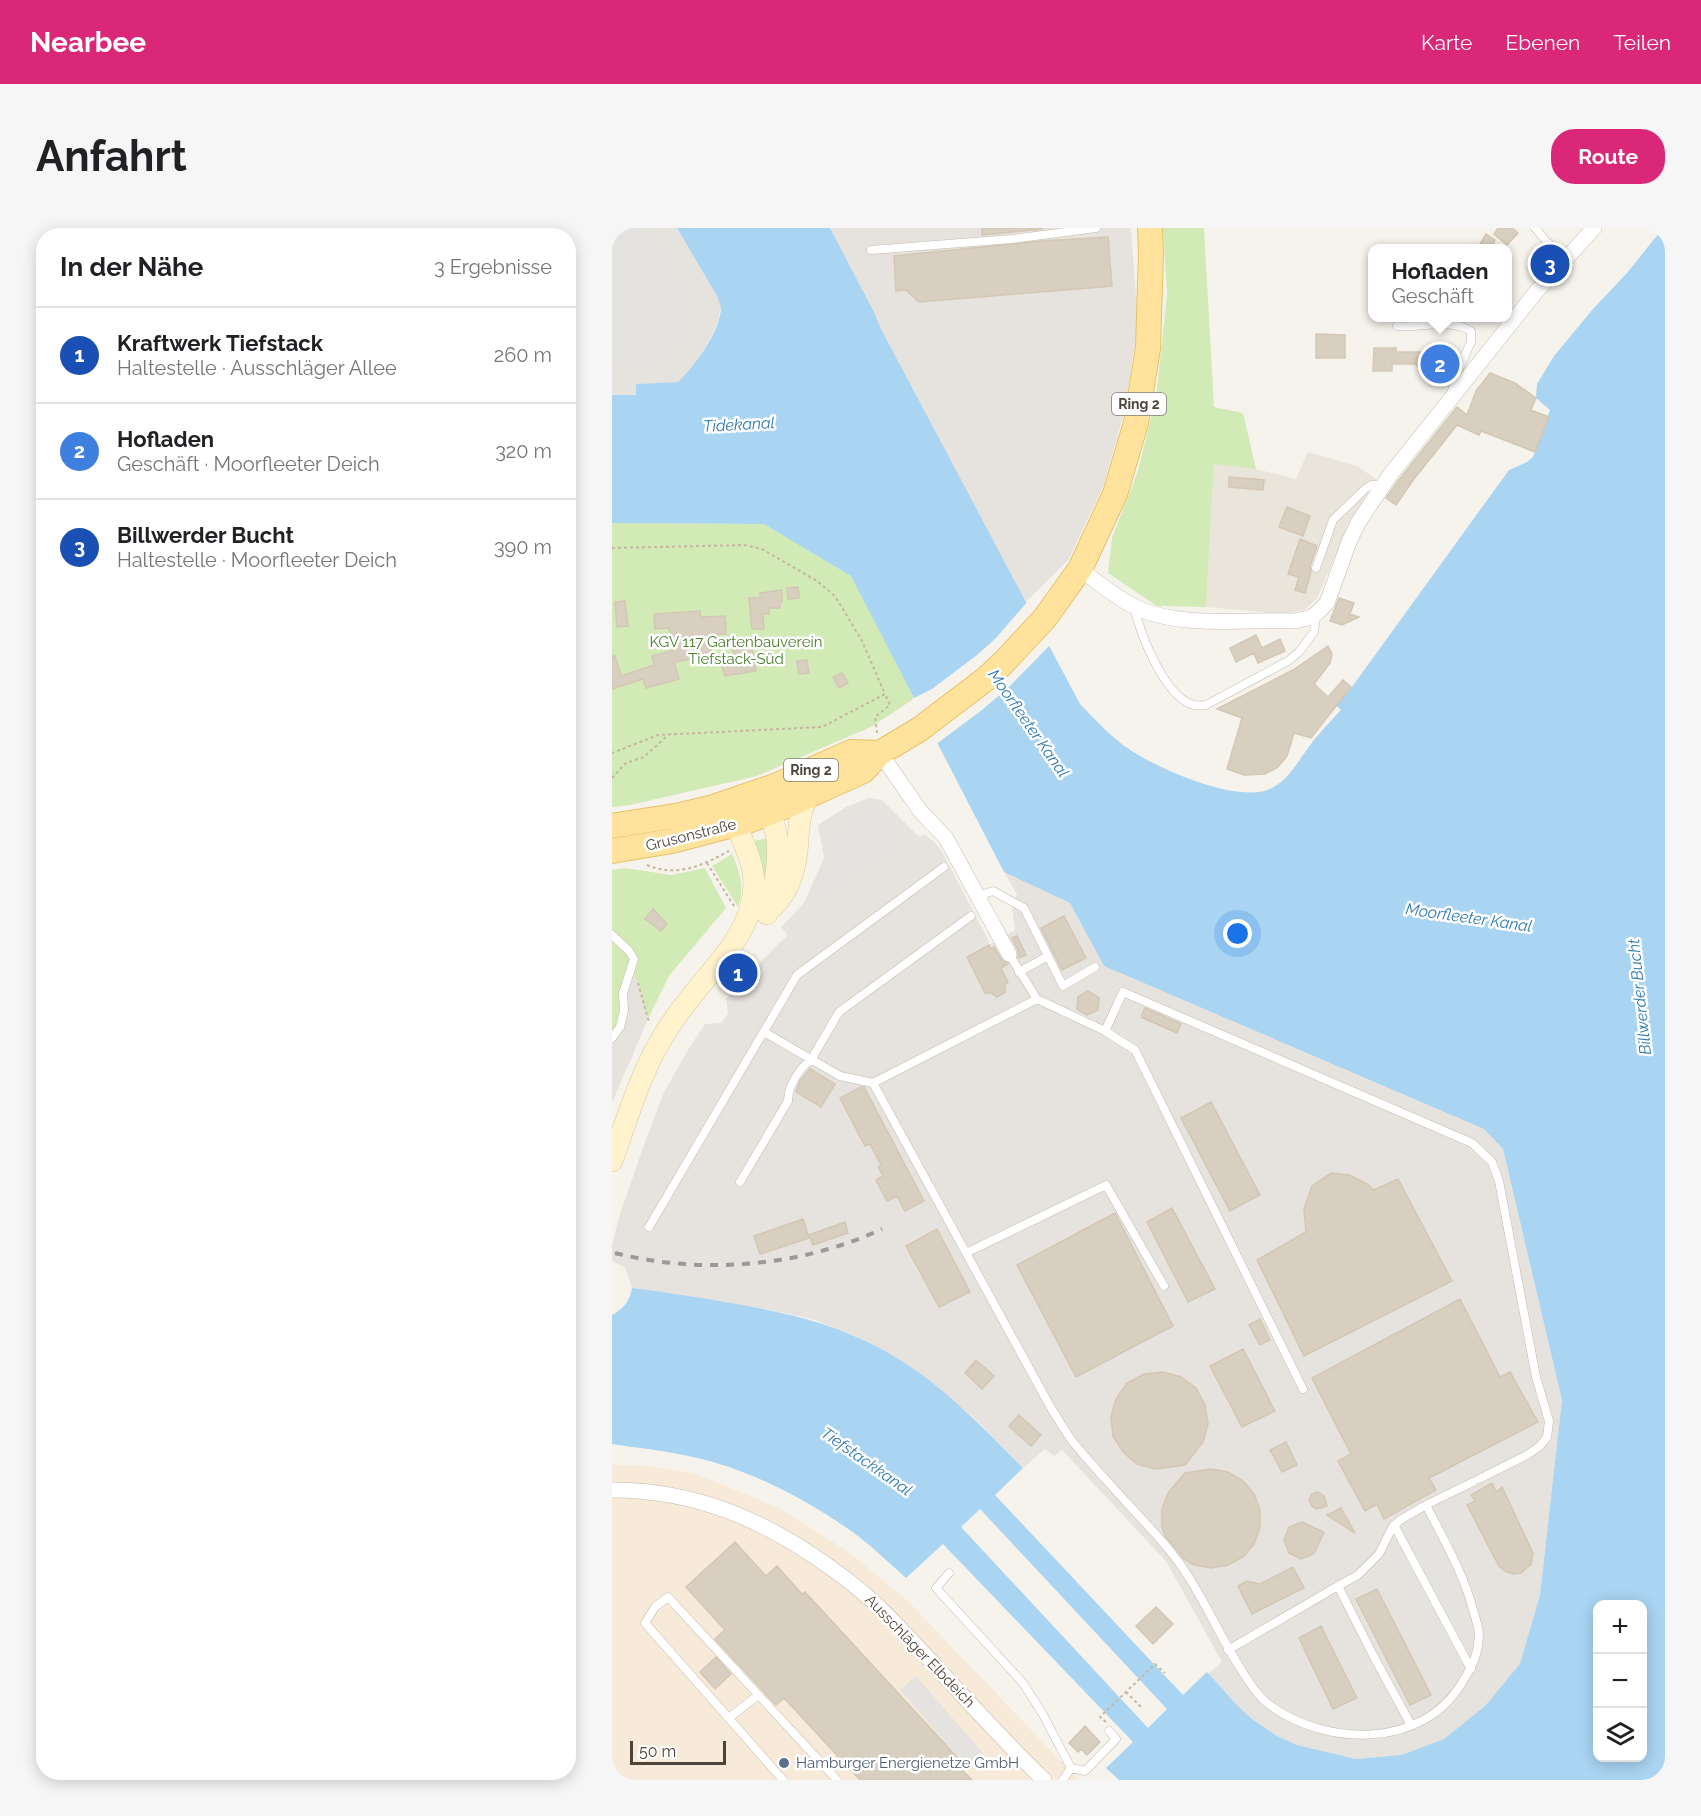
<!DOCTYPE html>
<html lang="de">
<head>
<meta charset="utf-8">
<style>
  body { margin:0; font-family:Raleway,sans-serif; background:#f6f6f6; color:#202124 }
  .controls { position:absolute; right:18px; bottom:18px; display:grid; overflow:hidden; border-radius:12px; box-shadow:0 3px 15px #0003 }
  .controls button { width:54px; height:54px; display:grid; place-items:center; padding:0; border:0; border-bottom:2px solid #e0e0e0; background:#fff; color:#202124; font:30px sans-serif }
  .scale { position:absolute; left:18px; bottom:15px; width:96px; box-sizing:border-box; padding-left:6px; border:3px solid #4b4439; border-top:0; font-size:16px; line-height:21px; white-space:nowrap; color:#4b4439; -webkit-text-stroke:4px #fff; paint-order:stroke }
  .you { position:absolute; left:626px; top:706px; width:21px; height:21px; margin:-15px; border:4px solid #fff; border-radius:50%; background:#1a73e8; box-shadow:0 0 0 9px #1a73e833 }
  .badge { display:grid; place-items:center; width:39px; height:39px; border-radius:50%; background:#db2777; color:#fff; font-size:20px; font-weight:700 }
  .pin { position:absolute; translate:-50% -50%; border:3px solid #fff; box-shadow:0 2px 6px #0006 }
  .popup { position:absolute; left:756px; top:16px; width:144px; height:78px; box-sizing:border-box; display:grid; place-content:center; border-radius:12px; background:#fff; filter:drop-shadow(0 2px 4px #0005); font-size:20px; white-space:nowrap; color:#757577 }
  .popup b { font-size:22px; color:#202124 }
  .popup::after { content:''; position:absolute; left:50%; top:100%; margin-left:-12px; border:12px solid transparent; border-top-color:#fff }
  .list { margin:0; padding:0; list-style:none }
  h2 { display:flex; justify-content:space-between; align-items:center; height:78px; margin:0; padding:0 24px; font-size:26px }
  h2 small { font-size:20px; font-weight:400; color:#757577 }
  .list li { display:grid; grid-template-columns:39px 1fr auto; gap:18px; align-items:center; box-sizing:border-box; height:96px; padding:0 24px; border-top:2px solid #e0e0e0 }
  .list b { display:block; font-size:22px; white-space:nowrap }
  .list p { margin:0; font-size:20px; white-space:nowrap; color:#757577 }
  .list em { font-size:20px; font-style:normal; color:#757577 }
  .icon { flex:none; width:33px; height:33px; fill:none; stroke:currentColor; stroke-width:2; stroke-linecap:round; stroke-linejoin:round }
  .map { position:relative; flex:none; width:1053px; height:1552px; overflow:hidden; border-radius:24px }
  header { display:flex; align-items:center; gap:36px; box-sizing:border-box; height:84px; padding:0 30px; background:#db2777; color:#fff }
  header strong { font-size:28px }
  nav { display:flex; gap:33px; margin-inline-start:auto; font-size:21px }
  .intro { display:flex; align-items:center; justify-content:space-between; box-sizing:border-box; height:144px; padding:0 36px }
  h1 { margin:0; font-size:42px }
  .button { padding:15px 27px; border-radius:24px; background:#db2777; color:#fff; font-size:21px; font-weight:700 }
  main { display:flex; gap:36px; padding:0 36px }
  aside { flex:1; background:#fff; border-radius:24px; box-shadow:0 3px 15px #0003 }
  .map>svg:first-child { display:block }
  .residential { fill:#eae5da }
  .commercial { fill:#f7ead8 }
  .industrial { fill:#e6e2dd }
  .green { fill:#d2eab5 }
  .parking { fill:#e5e3e0 }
  .water { fill:#a9d4f2; fill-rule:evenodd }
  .pier { fill:#f6f3ec }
  .building { fill:#d8cfc1; stroke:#d3c7b4; stroke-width:1.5 }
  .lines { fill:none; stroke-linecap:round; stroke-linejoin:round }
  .lane-casing { stroke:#c2bbae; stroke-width:9 }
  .street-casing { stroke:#c2bbae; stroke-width:16 }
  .secondary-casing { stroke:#d6c79b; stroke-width:22 }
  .primary-casing { stroke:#e6c16a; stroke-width:26 }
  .path { stroke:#c4b79f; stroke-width:2; stroke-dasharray:3 3; stroke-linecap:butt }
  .lane { stroke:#fff; stroke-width:8 }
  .street { stroke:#fff; stroke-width:15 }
  .secondary { stroke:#fff3cd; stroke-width:21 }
  .primary { stroke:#ffe39c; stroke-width:24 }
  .rail { stroke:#9a9a9a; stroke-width:4; stroke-dasharray:8 8; stroke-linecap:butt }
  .service-dot { fill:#5c6f8a; stroke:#fff; stroke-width:2 }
  .labels { text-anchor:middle; stroke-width:5; stroke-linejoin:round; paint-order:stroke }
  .shield { fill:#fff; stroke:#817c74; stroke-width:1.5 }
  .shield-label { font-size:14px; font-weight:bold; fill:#4b4439 }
  .park-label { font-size:15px; fill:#4a7f2a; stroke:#fff }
  .street-label { font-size:15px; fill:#4b4439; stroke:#fff }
  .service-label { font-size:15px; fill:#4e5e75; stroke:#fff; text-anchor:start }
  .water-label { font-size:16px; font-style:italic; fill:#2e7ab2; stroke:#fff }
</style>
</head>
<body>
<header>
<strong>Nearbee</strong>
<nav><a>Karte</a><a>Ebenen</a><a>Teilen</a></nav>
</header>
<div class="intro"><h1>Anfahrt</h1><a class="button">Route</a></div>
<main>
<aside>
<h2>In der Nähe<small>3 Ergebnisse</small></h2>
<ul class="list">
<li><span class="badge" style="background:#1a4fb4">1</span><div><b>Kraftwerk Tiefstack</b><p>Haltestelle · Ausschläger Allee</p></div><em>260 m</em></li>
<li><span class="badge" style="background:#3f7fe0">2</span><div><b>Hofladen</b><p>Geschäft · Moorfleeter Deich</p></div><em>320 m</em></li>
<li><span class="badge" style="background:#1a4fb4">3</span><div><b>Billwerder Bucht</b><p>Haltestelle · Moorfleeter Deich</p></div><em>390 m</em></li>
</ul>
</aside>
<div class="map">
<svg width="1053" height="1552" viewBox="0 0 1053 1552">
  <rect width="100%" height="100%" fill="#f6f3ec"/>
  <path class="residential" d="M696,224L745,238L764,251L737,295L705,371L692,382L670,386L594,379L602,235L644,241L684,251Z"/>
  <path class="commercial" d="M0,1237H26L82,1245L169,1281L235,1323L297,1374L467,1552H0Z"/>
  <path class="industrial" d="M0,0H65L105,68L109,79L106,93L97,113L86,132L77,144L66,154L24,156V167H0Z
    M218,0H519L526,96L513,182L491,259L456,332L413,375L269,101L262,84Z
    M257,570L270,572L307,609L313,606L328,620L377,713V717L403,702L400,679L405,666L392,644L458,675L492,738L872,901L891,921L950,1172L928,1367L909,1436L873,1478L832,1511L791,1527L744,1531L685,1517L665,1508L640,1491L624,1476L596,1446L610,1434L554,1333L450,1222L442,1228L433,1221L411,1240L362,1190L322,1157L248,1110L203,1092L155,1081L20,1060L15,1045L12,1039L0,1033V1017L7,989L33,914L52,864L76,822L93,796L109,795L116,786L114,771L164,718L176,707L169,699L192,675L212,630L206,597L234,579Z
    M20,741L26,753L36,791L0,875V810L11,765Z"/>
  <path class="green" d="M551,0H592L602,179L631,185L644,241L602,236L594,379L545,378L496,345L500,310L526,243L544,169L555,67Z
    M0,295L153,296L239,348L303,470L259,499L145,548L18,577L0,579Z
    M159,609L158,643L148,667L147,631L143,613Z
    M120,626C128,644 133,660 126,679L100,638Z
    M14,640L59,647L93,640L114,680L57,748L36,791L26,753L20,742L11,765L12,783L0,810V642Z"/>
  <path class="parking" d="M0,0H38L83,86L53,136L0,137Z
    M263,573L287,599L273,611L282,621L206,672L201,666L216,628L212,617Z
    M836,1274L858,1304L828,1321L845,1354L836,1361L857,1407L849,1436L835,1453L813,1413L824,1406L781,1320L794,1300Z
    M304,1448L370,1524L354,1538L288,1462Z"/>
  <path class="water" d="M65,0H218L262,84L269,101L468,476C482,490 495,505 511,517C539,538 627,578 660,560C677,551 685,535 696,520C706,506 718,494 729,482L724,477L737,463L897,242L915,234L921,229L938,182L924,170L925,156L942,128L981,81L1015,45L1051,0H1053V1552H507L494,1540L521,1514L331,1316L294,1350C278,1336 263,1321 246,1308C200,1274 138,1241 81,1229C55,1223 27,1220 0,1216V1087C11,1081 18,1073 20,1060C47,1063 74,1068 102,1072C167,1083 226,1094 283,1129C332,1158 371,1200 411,1240L383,1267L571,1467L595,1444L624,1476L640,1491L665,1508L685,1517L744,1531L790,1527L832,1511L873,1478L908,1436L928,1367L950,1172L891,921L872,901L492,738L458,675L392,644L239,348L152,296L0,295V167H24V156L66,154C83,138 107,105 109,81C109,77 106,72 105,68ZM368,1281L555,1481L536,1500L349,1299ZM986,1376H1030V1530H986Z"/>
  <path class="pier" d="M416,373L440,415L398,458L370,482L323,517L300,471L320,461L365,427L384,410Z"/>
  <path class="building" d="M370,0H430V1L370,7Z
    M886,0H900L906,5L895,17L882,6Z
    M874,6L883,12L878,21H865Z
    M496,9L500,58L307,74L294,62L284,63L282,28L430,13Z
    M704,106L733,107V130H704Z
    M762,120H784V124H809L815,135L826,121L839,131L824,151L825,153L803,136H780V143H761Z
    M878,145L903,155L924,170L919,182L937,189L923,224L869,203L867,207L845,197L802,251L784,277L774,270L786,253L845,179L855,187L864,163Z
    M617,249L652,252L651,262L617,259Z
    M675,279L698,288L691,308L667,299Z
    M688,311L705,318L698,338L699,344L693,365L683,362L687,349L676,346Z
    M186,359L187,370L176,371L175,360Z
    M170,362V374H168V380H157V386H151L152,401H140L137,370H148V365Z
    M727,370L742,375L738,386L747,389L730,397L718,393Z
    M13,373L16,398L5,399L3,374Z
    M88,383L89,389L113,388L114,406L97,407L101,434L90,435V433L86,434V430L62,434L67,451L34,460L31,451L0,461V428H3L9,448L42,437L40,428L62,422L57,400L43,401L42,386Z
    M644,407L650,420L668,411L673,423L646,435L642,425L624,434L618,420Z
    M138,410L144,443L113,448L110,438L124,435L119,414Z
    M716,418L720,426L718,435L702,456L716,469L731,452L739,459L699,510L682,505L675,528L666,539L653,546L632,547L615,541L630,490L605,481L681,442Z
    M195,432L197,445L187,446L185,433Z
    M230,445L236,455L227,460L221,449Z
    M41,681L55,696L49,703L33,691Z
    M452,688L474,730L450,742L429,700Z
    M405,708L414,727L407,730L406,722L400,710Z
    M377,717L379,721L382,719L389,731L396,736L389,740L396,754L393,757V764L385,769L379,765H373L355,729Z
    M476,763L487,770L486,782L475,787L465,781L466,769Z
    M533,780L569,796L565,805L529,789Z
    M198,841L223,856L209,879L184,864L188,853Z
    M249,859H252L312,973L293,983L285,968L275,973L264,952L271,948L266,939L269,937L258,916L253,918L228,870Z
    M599,874L648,967L618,983L569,890Z
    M719,945L737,947L755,956L762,962L786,951L840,1053L692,1128L645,1032L694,1004L692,981L700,958Z
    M560,980L603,1061L576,1074L535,994Z
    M503,985L561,1098L464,1149L405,1037Z
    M191,991L197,1010L148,1026L142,1008Z
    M233,994L236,1005L201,1017L197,1007Z
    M325,1001L358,1064L327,1079L294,1018Z
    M848,1071L888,1149L898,1144L926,1194L817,1250L824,1262L772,1291L765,1276L753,1283L726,1233L739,1226L700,1150Z
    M648,1091L658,1112L648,1117L637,1097Z
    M631,1121L663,1183L630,1199L598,1138Z
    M364,1132L382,1148L370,1161L353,1145Z
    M551,1144L569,1149L584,1160L593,1177L596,1196L591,1214L573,1237L544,1241L525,1236L511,1224L501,1208L499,1189L504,1171L515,1155L532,1146Z
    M407,1187L429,1207L419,1218L397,1198Z
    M674,1214L685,1237L670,1244L658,1222Z
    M599,1241L616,1244L631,1253L642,1266L648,1282V1299L642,1316L631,1329L616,1337L599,1340L582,1337L572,1331L553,1308L550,1299V1281L556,1265L573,1245Z
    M880,1255L884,1264L890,1259L921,1325L919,1336L909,1345L901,1346L893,1343L887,1338L855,1277L863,1273L859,1267Z
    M706,1264L712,1268L715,1278L704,1281L699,1277L697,1271L700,1266Z
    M729,1280L743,1305L715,1287Z
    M690,1294L712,1304L702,1326L689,1331L677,1325L672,1312L677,1299Z
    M123,1314L154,1348L165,1338L190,1366L193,1364L355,1540L351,1543L360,1552H248L172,1470L164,1477L103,1411L113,1402L74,1359Z
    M681,1339L692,1360L640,1386L626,1358L635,1353L648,1356Z
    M765,1361L819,1467L798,1477L744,1371Z
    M544,1379L561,1396L541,1416L524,1398Z
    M709,1398L745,1470L721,1481L687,1410Z
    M104,1429L119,1446L103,1461L88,1444Z
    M473,1498L488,1514L475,1527L469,1521L466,1524L457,1515Z"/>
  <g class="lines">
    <g class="lane-casing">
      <path id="lane" d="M923,0L935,14L955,30
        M259,22L400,11L484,0
        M785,98C808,100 839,90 859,103V114L844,147L839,167
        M704,340L721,292L753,261L759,257H771
        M522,378C528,406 550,461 576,475C582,478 588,478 594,477L676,433L687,424L702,404L704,388
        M366,668L381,663L412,680L451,758L483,739
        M0,707L17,723L22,731L11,765L12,783L8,799L0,810
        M397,726L425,771L261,855L439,1180C446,1191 453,1203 461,1214C478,1235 497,1255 515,1275C537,1299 559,1321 576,1348C596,1379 610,1412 630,1443C637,1454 645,1467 655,1475C712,1519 812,1522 851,1453C861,1437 866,1426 867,1407C867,1400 864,1392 862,1385C852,1346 832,1312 814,1277L861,1254
        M407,744L436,728
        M425,771L493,803L511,764L860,915L880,934L887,953L924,1149L937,1193L935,1209L928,1218L915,1227L867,1251
        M493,803L523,822L691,1161
        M152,804L228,848L261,855
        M128,954L176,873C176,859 187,840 199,832L227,784L359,688
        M37,999L185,747L332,639
        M354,1025L494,957L552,1058
        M782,1297L859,1441
        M337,1345L324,1360L410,1454L429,1483L459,1540L451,1552
        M726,1358L746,1347L767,1326L780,1300L788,1292L814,1277
        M616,1422L726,1358L762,1429L799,1497
        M117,1490L146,1467
        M459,1540L473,1543L504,1511L497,1503
        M171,1552L33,1395L43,1379L56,1369L225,1552"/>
    </g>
    <g class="street-casing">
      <path id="street" d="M468,341C485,354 502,368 521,378C567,401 632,391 682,393L697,390L704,386L715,375L737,314L746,295L778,247L924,64L982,0
        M268,525L309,584L334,610L397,726
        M0,1262C83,1262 153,1292 219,1340C239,1354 258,1370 275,1387C328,1441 377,1499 432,1552"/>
    </g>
    <g class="secondary-casing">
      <path id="secondary" d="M162,678C176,663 183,644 185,623C187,605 186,585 196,569
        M0,933C16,889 29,842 55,802C62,791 70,780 79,769C101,740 129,715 139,678C143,662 143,645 137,629C131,610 115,587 133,569C181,583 165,651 155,686"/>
    </g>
    <g class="primary-casing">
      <path id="primary" d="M0,598L69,587L98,580L163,558L239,524L268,525
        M0,623L60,613L136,593L172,579L251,543L268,525L308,501L375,450L391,435L433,390L468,341L503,266L524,195L536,120L539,26L538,0"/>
    </g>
    <path class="path" d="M0,320L132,317L150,321L205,353L223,368L249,411L273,466L210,499L46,507L0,525
      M265,505L263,489L278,477L273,466
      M0,550L14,535L32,529L56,507
      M95,635L122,678
      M35,637C65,650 91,637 117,623
      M26,755L36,791L39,794
      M514,1464L529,1479
      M494,1494L488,1489L543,1436L553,1445"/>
    <use href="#lane" class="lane"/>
    <use href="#street" class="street"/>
    <use href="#secondary" class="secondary"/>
    <use href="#primary" class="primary"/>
    <path class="rail" d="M3,1025C89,1047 189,1039 270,1001"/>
  </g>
  <circle class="service-dot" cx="172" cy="1535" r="6"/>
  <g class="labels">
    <g class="shield">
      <rect x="500" y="165" width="54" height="22" rx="4.5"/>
      <rect x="172" y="531" width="54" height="22" rx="4.5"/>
    </g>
    <g class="shield-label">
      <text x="527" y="181">Ring 2</text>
      <text x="199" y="547">Ring 2</text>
    </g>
    <g class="park-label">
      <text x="124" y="419">KGV 117 Gartenbauverein<tspan x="124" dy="17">Tiefstack-Süd</tspan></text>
    </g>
    <g class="street-label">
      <text transform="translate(79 607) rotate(-14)" y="5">Grusonstraße</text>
      <text transform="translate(308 1423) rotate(46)" y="5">Ausschläger Elbdeich</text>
    </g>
    <g class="service-label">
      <text x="184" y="1540">Hamburger Energienetze GmbH</text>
    </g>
    <g class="water-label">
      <text transform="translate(127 196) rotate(-3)" y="6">Tidekanal</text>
      <text transform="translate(417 495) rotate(55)" y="6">Moorfleeter Kanal</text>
      <text transform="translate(857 689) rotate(8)" y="6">Moorfleeter Kanal</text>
      <text transform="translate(1027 769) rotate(-96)" y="6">Billwerder Bucht</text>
      <text transform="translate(255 1233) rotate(35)" y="6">Tiefstackkanal</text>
    </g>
  </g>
</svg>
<div class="controls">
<button>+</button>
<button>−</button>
<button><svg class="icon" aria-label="layers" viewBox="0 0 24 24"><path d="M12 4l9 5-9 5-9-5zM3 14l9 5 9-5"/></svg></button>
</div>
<div class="scale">50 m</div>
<div class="you"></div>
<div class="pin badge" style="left:126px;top:745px;background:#1a4fb4">1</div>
<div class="pin badge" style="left:828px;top:136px;background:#3f7fe0">2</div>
<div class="popup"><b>Hofladen</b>Geschäft</div>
<div class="pin badge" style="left:938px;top:36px;background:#1a4fb4">3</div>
</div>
</main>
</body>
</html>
